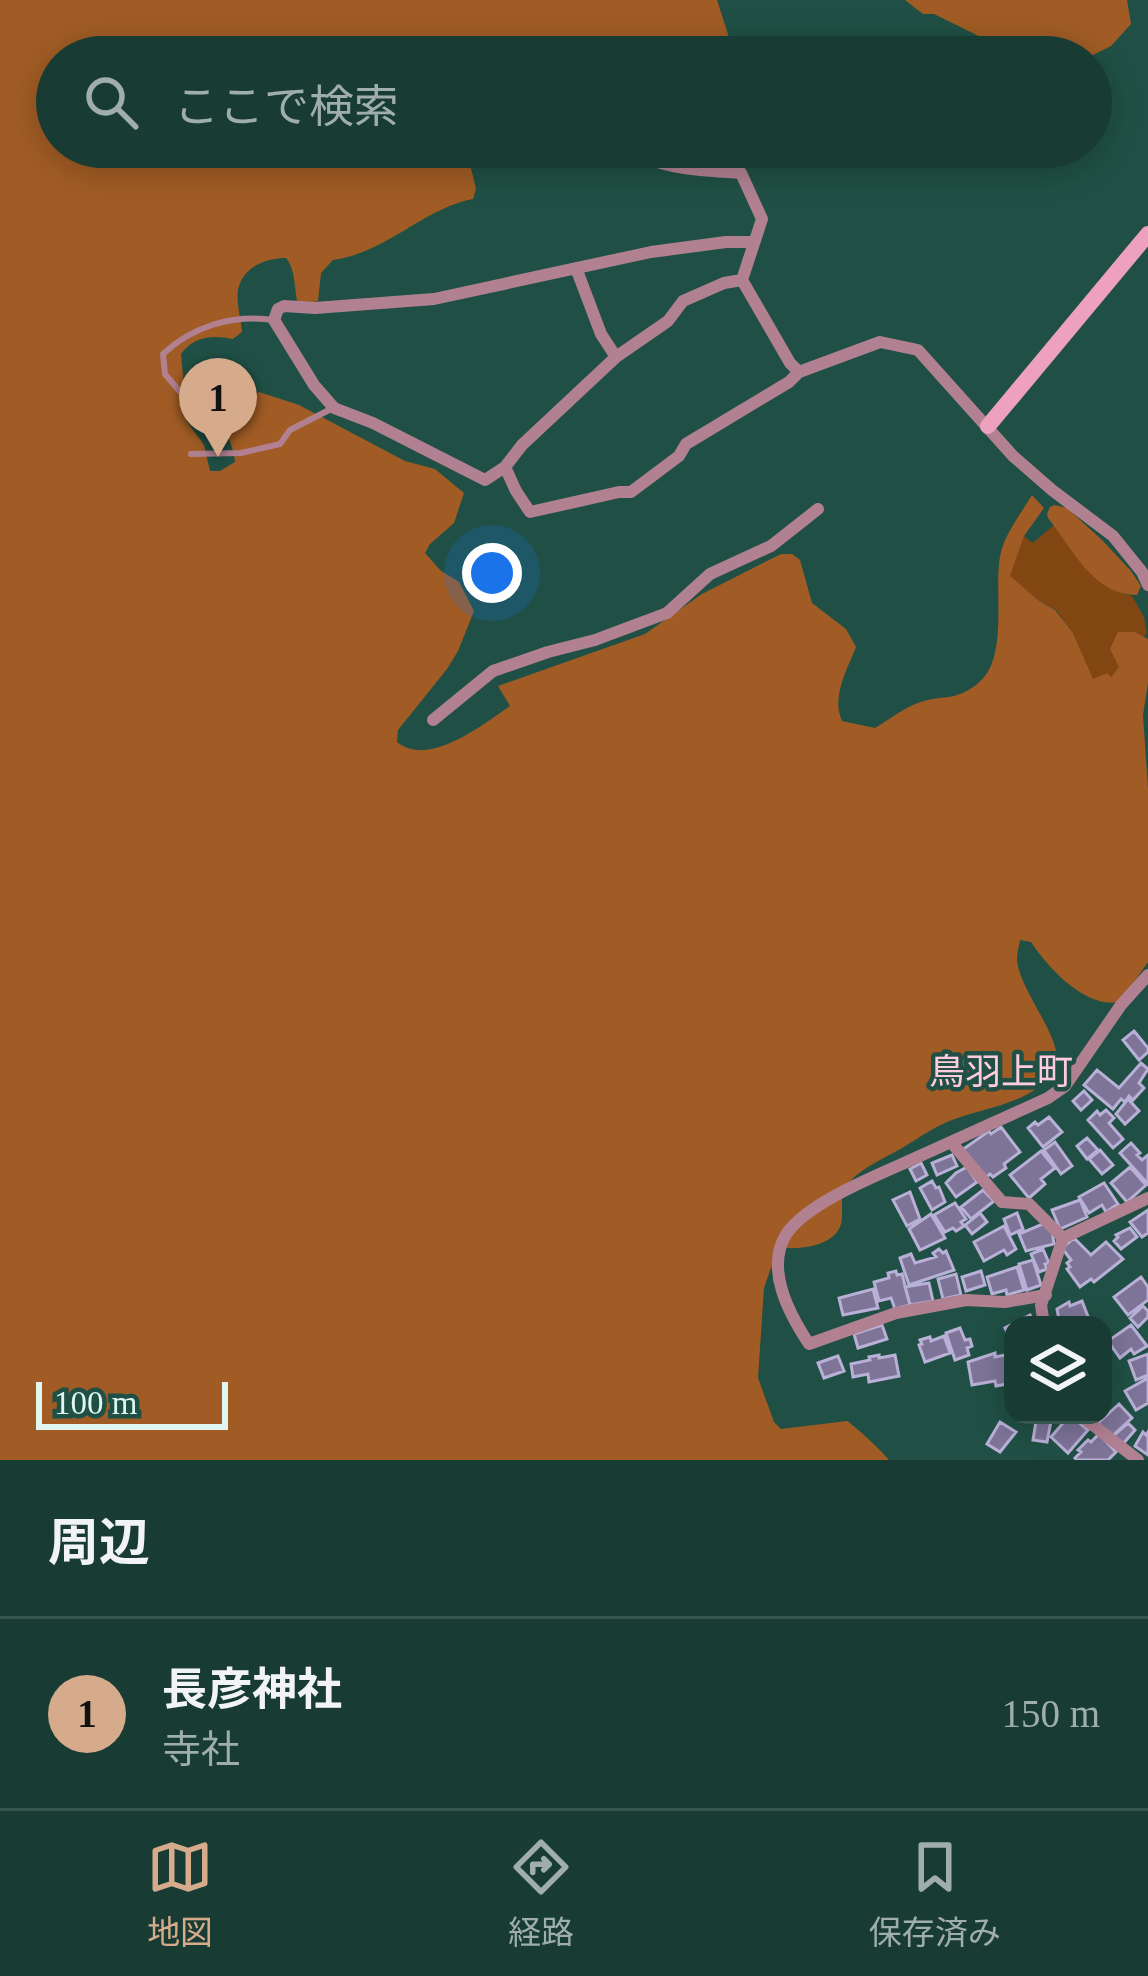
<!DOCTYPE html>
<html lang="ja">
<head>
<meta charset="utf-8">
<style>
  body { margin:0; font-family:"Times New Roman","Noto Sans JP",serif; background:#254740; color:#f1f3f6 }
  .controls { position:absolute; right:36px; bottom:36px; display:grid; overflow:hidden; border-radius:24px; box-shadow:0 6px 30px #0003 }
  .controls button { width:108px; height:108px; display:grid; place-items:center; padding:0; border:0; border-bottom:3px solid #36564f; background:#183c34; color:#f1f3f6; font:60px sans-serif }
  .scale { position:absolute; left:36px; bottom:30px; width:192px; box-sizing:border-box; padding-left:12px; border:6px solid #dff7f0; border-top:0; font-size:33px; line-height:42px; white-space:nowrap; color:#dff7f0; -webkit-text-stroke:9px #205045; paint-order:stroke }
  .you { position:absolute; left:492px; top:573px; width:42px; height:42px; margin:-30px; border:9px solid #fff; border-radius:50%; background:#1a73e8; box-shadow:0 0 0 18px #1a73e833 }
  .badge { display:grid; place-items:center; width:78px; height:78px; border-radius:50%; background:#d6ab8b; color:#111; font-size:39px; font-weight:700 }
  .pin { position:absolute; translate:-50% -99px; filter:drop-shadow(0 3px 6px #0008) }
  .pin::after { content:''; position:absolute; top:63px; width:42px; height:36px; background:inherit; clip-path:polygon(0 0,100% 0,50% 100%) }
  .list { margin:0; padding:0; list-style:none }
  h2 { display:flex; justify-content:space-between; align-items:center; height:156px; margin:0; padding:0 48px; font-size:51px }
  h2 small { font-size:39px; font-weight:400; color:#9fadac }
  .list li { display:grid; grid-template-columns:78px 1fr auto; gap:36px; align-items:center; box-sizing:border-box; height:192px; padding:0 48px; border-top:3px solid #36564f }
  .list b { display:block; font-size:45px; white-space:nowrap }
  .list p { margin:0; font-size:39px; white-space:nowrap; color:#9fadac }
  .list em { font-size:39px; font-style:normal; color:#9fadac }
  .icon { flex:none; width:66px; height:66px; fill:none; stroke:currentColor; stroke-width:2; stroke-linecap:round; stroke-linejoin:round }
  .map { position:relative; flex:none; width:1148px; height:1460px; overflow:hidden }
  .search { position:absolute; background:#183c34; box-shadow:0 6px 30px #0003; left:36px; right:36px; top:36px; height:132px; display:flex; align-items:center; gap:30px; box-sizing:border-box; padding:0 42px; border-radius:66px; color:#9fadac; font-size:45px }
  .sheet { height:348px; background:#183c34 }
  nav { display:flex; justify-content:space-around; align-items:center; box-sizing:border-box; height:168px; border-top:3px solid #36564f; background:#183c34; font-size:33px; color:#9fadac }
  nav a { display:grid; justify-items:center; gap:6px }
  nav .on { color:#d6ab8b }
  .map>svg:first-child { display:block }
  .green { fill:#824613 }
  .forest { fill:#a05c24 }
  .building { fill:#7d7498; stroke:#b9b0d7; stroke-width:3 }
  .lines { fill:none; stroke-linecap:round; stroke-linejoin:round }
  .lane { stroke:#b18192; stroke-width:6 }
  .street { stroke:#b18192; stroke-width:12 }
  .secondary { stroke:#eda1bd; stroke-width:16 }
  .labels { text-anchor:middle; stroke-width:9; stroke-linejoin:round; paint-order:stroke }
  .neighbourhood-label { font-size:36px; fill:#feccdd; stroke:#205045 }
</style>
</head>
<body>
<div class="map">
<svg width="1148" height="1460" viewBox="0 0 1148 1460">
  <rect width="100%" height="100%" fill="#205045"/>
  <path class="green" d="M1054,525C1075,552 1097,589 1132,596L1144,617L1147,633L1143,637L1135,632L1120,667L1111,677L1093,680L1073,633L1056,610L1038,600L1009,576L1024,536L1033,543Z"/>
  <path class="forest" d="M0,0H717L733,50L732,57H57V147H466L476,189L473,199C424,208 386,253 333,260L321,273L318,301L298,305C294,289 296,270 286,258C266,258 242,267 238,290C236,302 241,320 242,332L233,339C213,335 194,336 181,354C182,372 188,404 185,419L204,445L210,471H220L235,462C234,446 222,427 225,414L259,392L299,405L405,461L435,469L464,493L454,523L430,544L425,553L440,570L459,582L474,611L458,651L447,669L398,730L397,742C429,768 482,725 510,706L498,686L645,634L702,594L781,554H792L800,560L812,603L846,629L856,647C847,670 831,697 842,721L875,728C889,720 907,705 924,701C945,695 954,701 976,685C1011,660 992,589 1001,552C1006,532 1022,512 1032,495L1044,508L1024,536L1010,576L1038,600L1055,610L1073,633L1093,679L1107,673L1111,677L1119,667L1110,649L1118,632H1135L1148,639V683L1143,715L1148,789V962L1120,1002C1086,1009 1048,968 1031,942L1020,940C1019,946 1017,952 1017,959C1018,988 1062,1038 1056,1061C1045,1104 981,1107 947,1122C933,1128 920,1137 907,1145C888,1157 858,1168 846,1187C839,1198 844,1212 841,1224C835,1245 804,1249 786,1248L772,1265L764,1288L758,1378L774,1422L781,1429L847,1421C854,1425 883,1452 889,1460H0Z
    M905,0H1127L1131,24L1111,46L1089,57H1021L934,14H923Z
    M1055,505L1067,508L1103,541L1131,571L1141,586L1137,595C1093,595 1072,548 1048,518L1047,514L1050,507Z"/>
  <path class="building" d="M1134,1031L1148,1048V1052L1139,1060L1123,1040Z
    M1141,1063L1148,1069L1139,1083L1144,1088L1133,1100L1129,1096L1125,1102L1121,1099L1113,1109L1084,1085L1097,1070L1119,1088Z
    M1084,1091L1092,1100L1081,1110L1073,1101Z
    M1128,1099L1139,1111L1125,1124L1116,1114Z
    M1106,1110L1114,1118L1109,1123L1123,1139L1113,1148L1088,1120L1097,1111L1100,1115Z
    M1049,1117L1062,1132L1043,1147L1028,1128L1035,1122L1038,1125Z
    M1001,1127L1020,1152L1004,1164L1006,1168L993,1177L990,1174L984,1179L962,1150L989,1131L991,1134Z
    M1087,1138L1098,1150L1087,1159L1077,1146Z
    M1055,1142L1072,1166L1061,1174L1044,1150Z
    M1131,1143L1140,1153L1137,1155L1142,1160L1148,1155V1184L1120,1153Z
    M1100,1150L1113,1165L1102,1174L1089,1159Z
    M1041,1151L1055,1168L1041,1179L1045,1184L1029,1198L1010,1175Z
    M952,1155L957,1166L937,1175L932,1163Z
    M921,1163L927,1175L916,1181L910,1169Z
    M967,1167L977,1182L956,1197L946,1183L956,1173Z
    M1130,1167L1146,1185L1127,1202L1111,1183Z
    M932,1181L936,1188L939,1187L945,1202L932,1210L920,1188Z
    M1104,1183L1118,1204L1106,1212L1102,1205L1089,1213L1079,1197Z
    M983,1190L994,1201L971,1219L961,1207Z
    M910,1192L920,1219L907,1226L893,1200Z
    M1080,1200L1087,1217L1060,1229L1052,1210Z
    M955,1203L966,1219L961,1222L964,1226L956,1231L953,1228L945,1232L934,1215Z
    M1148,1210V1233L1142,1237L1130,1222Z
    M980,1213L987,1222L972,1234L965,1225Z
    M1017,1213L1023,1229L1010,1235L1004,1219Z
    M931,1214L945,1238L920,1250L909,1229Z
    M1045,1223L1052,1231L1054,1244L1026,1251L1019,1234Z
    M1004,1226L1016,1249L1007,1255L1004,1250L984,1261L974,1242Z
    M1130,1228L1137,1237L1121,1249L1114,1241L1118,1237L1116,1235Z
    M1074,1238L1091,1255L1106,1242L1123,1259L1094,1282L1091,1279L1080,1287L1067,1269L1070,1267L1067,1263L1071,1260L1062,1248Z
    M939,1249L943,1253L946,1251L954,1270L909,1285L900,1258L911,1254L915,1263L936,1257L933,1253Z
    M1043,1249L1049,1263L1045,1264L1047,1269L1039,1272L1031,1254Z
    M1033,1260L1041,1285L1027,1290L1019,1264Z
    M1017,1267L1024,1290L1007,1295L1006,1290L992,1294L987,1277Z
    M896,1271L897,1275L902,1274L910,1305L895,1309L891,1298L879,1301L874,1282L889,1278L888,1273Z
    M981,1271L985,1285L966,1291L962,1277Z
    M956,1274L961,1295L943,1299L938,1279Z
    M1141,1277L1148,1287V1300L1128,1315L1114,1297Z
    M929,1283L933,1301L910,1305L905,1287Z
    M873,1289L878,1308L843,1315L839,1298Z
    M1082,1301L1089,1319L1074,1325H1060L1057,1309L1069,1302L1070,1306Z
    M1143,1306L1148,1311V1317L1138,1327L1130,1318Z
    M1030,1315L1035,1325H1013V1343L1005,1328Z
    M882,1325L887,1339L858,1348L854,1334Z
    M1131,1325L1147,1346L1134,1354L1131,1349L1120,1358L1108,1341Z
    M960,1328L965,1340L970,1339L972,1346L967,1348L969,1355L955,1360L946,1333Z
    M944,1336L950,1353L925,1362L919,1345L922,1344L920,1340L930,1337L931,1341Z
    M995,1353V1357L1005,1355L1009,1378L1006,1379L1007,1384L996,1386L995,1381L972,1385L968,1362Z
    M1148,1354V1375L1136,1380L1129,1361Z
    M879,1355V1358L895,1355L899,1376L869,1382L868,1374L853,1377L851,1364L870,1360L869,1357Z
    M838,1356L844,1371L824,1378L818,1363Z
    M1148,1378V1403L1136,1410L1125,1391Z
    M1119,1404L1132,1418L1111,1437L1098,1423Z
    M1037,1415H1055L1051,1421L1047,1442L1033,1440Z
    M1070,1415L1088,1430L1068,1453L1051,1437Z
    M1000,1422L1016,1432L1000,1452L987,1444Z
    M1128,1423L1135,1430L1122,1445L1113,1436Z
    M1143,1432L1146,1435L1148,1432V1455L1135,1446Z
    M1099,1434L1116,1452L1108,1460H1077L1075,1458L1081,1452L1078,1450L1088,1440L1091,1442Z"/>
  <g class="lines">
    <path class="lane" d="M210,427L165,374L163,354C193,326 233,314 274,320
      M191,454L241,453L280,444L290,430L331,409"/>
    <path class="street" d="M626,147C660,170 701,170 741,173L762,219L742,280L790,363L799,372
      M576,268L601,334L616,357
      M742,280L724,283L683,301L668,321L616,357L522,445L505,467L485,480L373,423L334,408L314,385L274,320L278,309L284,306L315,308L434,299L651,252L726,242H753
      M505,467L516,491L530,512L619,492H631L679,456L686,444L789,382L799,372L880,342L918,350L1013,456L1052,490L1113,536L1142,572L1148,585
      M433,720L493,671L548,652L595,640L667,613L710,574L771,546L818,509
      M951,1142L1002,1202L1029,1204L1063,1238
      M1046,1295L1005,1302L966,1300L896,1313L809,1344C789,1314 764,1268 787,1233C810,1200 886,1172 922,1155C964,1136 1006,1117 1048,1098L1065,1086L1121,1005L1148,975
      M1044,1325L1041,1305L1063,1238L1148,1198
      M1080,1415L1138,1460"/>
    <path class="secondary" d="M988,426L1148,234"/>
  </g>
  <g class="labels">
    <g class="neighbourhood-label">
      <text x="1001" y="1084">鳥羽上町</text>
    </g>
  </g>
</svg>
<div class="controls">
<button><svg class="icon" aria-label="layers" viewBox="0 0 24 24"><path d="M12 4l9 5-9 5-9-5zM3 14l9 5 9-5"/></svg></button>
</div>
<div class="scale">100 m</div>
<div class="you"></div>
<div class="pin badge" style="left:218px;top:457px">1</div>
<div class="search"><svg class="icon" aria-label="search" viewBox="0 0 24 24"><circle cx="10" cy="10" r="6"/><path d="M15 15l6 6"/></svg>ここで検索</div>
</div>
<section class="sheet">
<h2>周辺<small></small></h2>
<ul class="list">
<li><span class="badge">1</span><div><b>長彦神社</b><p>寺社</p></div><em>150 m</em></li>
</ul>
</section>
<nav>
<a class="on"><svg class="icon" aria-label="map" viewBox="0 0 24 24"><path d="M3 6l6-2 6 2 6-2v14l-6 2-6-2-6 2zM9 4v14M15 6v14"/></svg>地図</a>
<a><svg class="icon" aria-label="directions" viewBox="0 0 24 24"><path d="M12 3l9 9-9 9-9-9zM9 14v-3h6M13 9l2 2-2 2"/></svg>経路</a>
<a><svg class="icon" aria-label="saved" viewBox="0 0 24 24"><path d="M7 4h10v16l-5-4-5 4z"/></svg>保存済み</a>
</nav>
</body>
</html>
